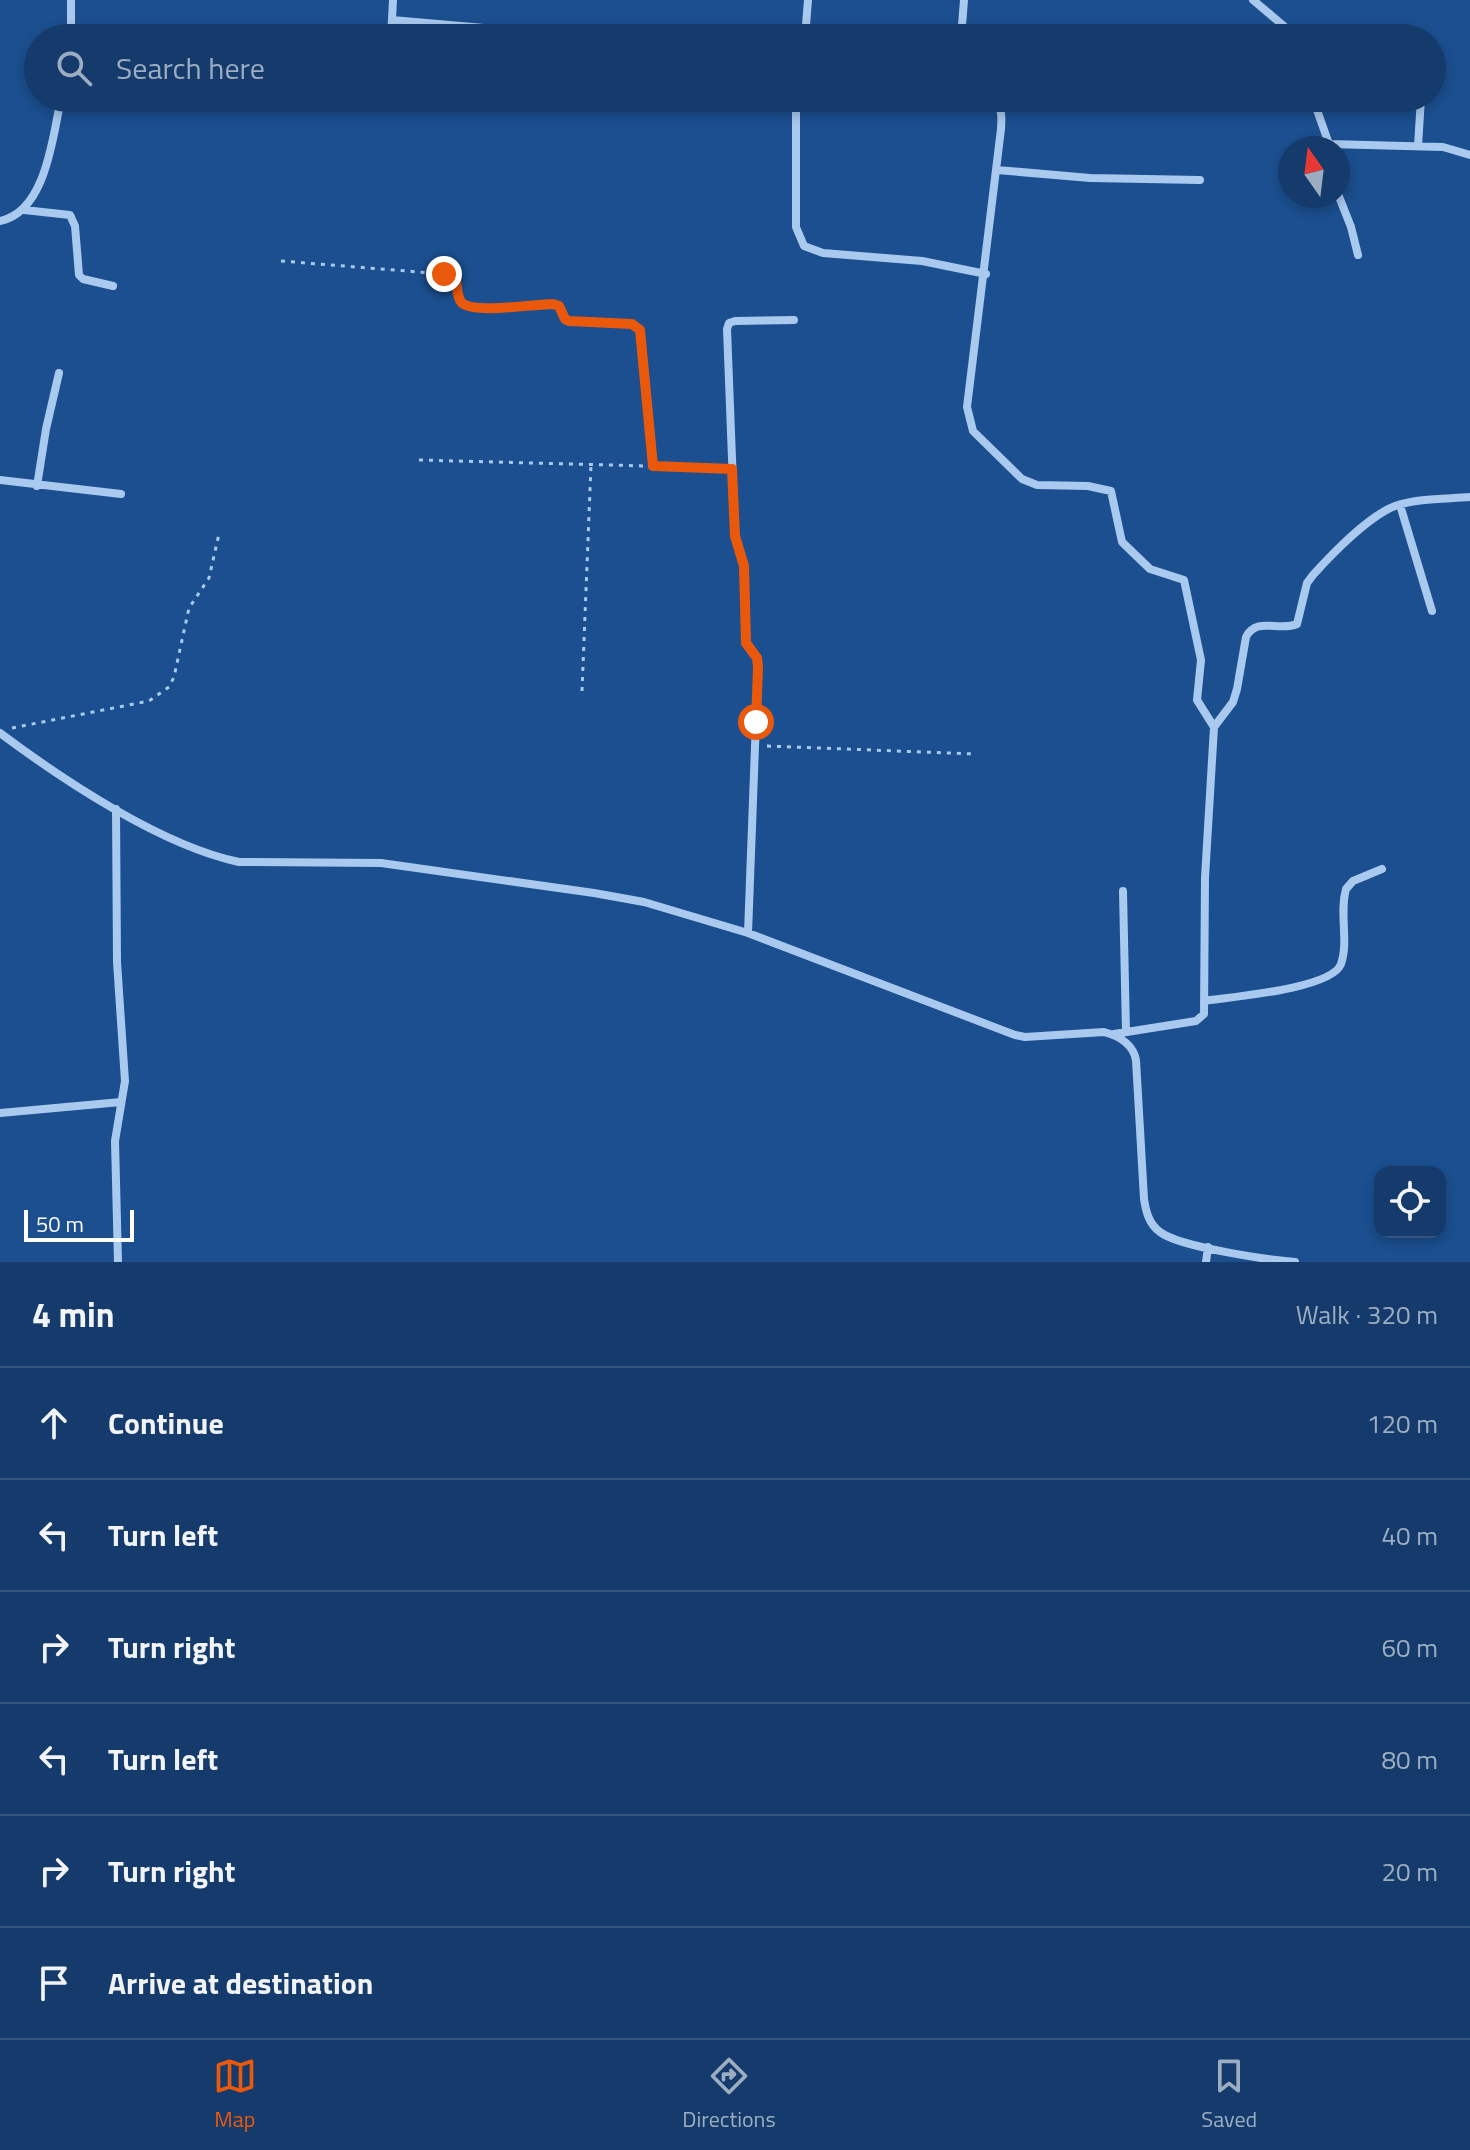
<!DOCTYPE html>
<html lang="en">
<head>
<meta charset="utf-8">
<style>
  body { margin:0; font-family:"Titillium Web",sans-serif; background:#214673; color:#f1f3f6 }
  .controls { position:absolute; right:24px; bottom:24px; display:grid; overflow:hidden; border-radius:16px; box-shadow:0 4px 12px #0003 }
  .controls button { width:72px; height:72px; display:grid; place-items:center; padding:0; border:0; border-bottom:2px solid #33557e; background:#143b6b; color:#f1f3f6; font:40px sans-serif }
  .compass { position:absolute; left:1278px; top:136px; width:72px; height:72px; border-radius:50%; background:#143b6b; box-shadow:0 4px 12px #0003; rotate:346deg }
  .scale { position:absolute; left:24px; bottom:20px; width:110px; box-sizing:border-box; padding-left:8px; border:4px solid #fff; border-top:0; font-size:22px; line-height:28px; white-space:nowrap; color:#fff; -webkit-text-stroke:6px #1b4f8f; paint-order:stroke }
  .stop { position:absolute; width:24px; height:24px; margin:-18px; border:6px solid #ea580c; border-radius:50%; background:#fff }
  .stop.end { background:#ea580c; border-color:#fff; box-shadow:0 2px 8px #0008 }
  .list { margin:0; padding:0; list-style:none }
  h2 { display:flex; justify-content:space-between; align-items:center; height:104px; margin:0; padding:0 32px; font-size:34px }
  h2 small { font-size:26px; font-weight:400; color:#9dadc1 }
  .list li { display:grid; grid-template-columns:52px 1fr auto; gap:24px; align-items:center; box-sizing:border-box; height:112px; padding:0 32px; border-top:2px solid #33557e }
  .list b { display:block; font-size:30px; white-space:nowrap }
  .list em { font-size:26px; font-style:normal; color:#9dadc1 }
  .icon { flex:none; width:44px; height:44px; fill:none; stroke:currentColor; stroke-width:2; stroke-linecap:round; stroke-linejoin:round }
  .map { position:relative; flex:none; width:1470px; height:1262px; overflow:hidden }
  .search { position:absolute; background:#143b6b; box-shadow:0 4px 12px #0003; left:24px; right:24px; top:24px; height:88px; display:flex; align-items:center; gap:20px; box-sizing:border-box; padding:0 28px; border-radius:44px; color:#9dadc1; font-size:30px }
  .sheet { height:776px; background:#143b6b }
  nav { display:flex; justify-content:space-around; align-items:center; box-sizing:border-box; height:112px; border-top:2px solid #33557e; background:#143b6b; font-size:22px; color:#9dadc1 }
  nav a { display:grid; justify-items:center; gap:4px }
  nav .on { color:#ea580c }
  .map>svg:first-child { display:block }
  .lines { fill:none; stroke-linecap:round; stroke-linejoin:round }
  .path { stroke:#a9c9ee; stroke-width:3; stroke-dasharray:4 6; stroke-linecap:butt }
  .minor { stroke:#a9c9ee; stroke-width:8 }
  .route { stroke:#ea580c; stroke-width:10 }
</style>
</head>
<body>
<div class="map">
<svg width="1470" height="1262" viewBox="0 0 1470 1262">
  <rect width="100%" height="100%" fill="#1b4f8f"/>
  <g class="lines">
    <path class="path" d="M281,261L444,274L456,279C458,286 457,298 463,303C475,314 534,304 553,304L559,306L565,319L569,321L637,325L642,345L653,466
      M419,460L723,468
      M582,691L591,465
      M12,728L149,701L169,687L174,677L189,608L209,578L219,534
      M767,746L975,754"/>
    <path class="minor" d="M1253,0L1298,38
      M392,20L566,35
      M71,38V0
      M391,38L393,0
      M805,38L808,0
      M961,38L964,0
      M796,98V227L804,246L823,253L922,261L986,274
      M987,98C1003,106 1002,113 1001,129L967,407L973,431L1022,479L1037,485L1088,486L1111,491L1122,542L1150,569L1184,580L1201,660L1197,700L1214,727
      M1301,98L1317,110L1329,144L1443,147L1470,155
      M390,107V98
      M1418,146L1421,98
      M997,170L1090,178L1200,180
      M1338,194L1351,227L1358,255
      M24,210L70,215L75,226L79,275L83,279L113,286
      M0,221C46,212 53,136 61,98
      M0,480L121,494
      M37,486L46,429L59,373
      M1400,505L1432,611
      M0,733C63,780 162,846 239,862L381,863L594,893L644,902L748,933L1015,1035L1025,1037L1104,1032C1119,1036 1133,1044 1136,1060L1144,1199C1146,1212 1149,1224 1160,1232C1179,1247 1269,1260 1295,1262
      M116,809L117,962L125,1081L115,1141L118,1262
      M1123,891L1126,1032
      M748,933L758,667L757,658L746,643L744,566L735,536L727,329L729,323L735,321L794,320
      M1204,1001C1230,997 1332,989 1341,964C1349,941 1339,913 1346,889L1353,881L1382,869
      M1114,1034L1196,1021L1204,1014L1205,878L1214,727L1233,702L1237,689L1246,637C1257,616 1279,632 1297,624L1307,583L1313,575C1332,554 1369,516 1395,506C1418,498 1446,499 1470,497
      M0,1113L121,1102
      M1206,1262L1208,1247"/>
  </g>
  <g class="lines">
    <path class="route" d="M444,274L456,279C457,286 457,298 462,303C475,314 534,304 553,304L559,306L565,319L569,321L632,324L640,330L653,466L732,469L735,536L744,566L746,643L757,658L758,667L756,722"/>
  </g>
</svg>
<div class="controls">
<button><svg class="icon" aria-label="locate" viewBox="0 0 24 24"><circle cx="12" cy="12" r="6"/><path d="M12 2v4M12 18v4M2 12h4M18 12h4"/></svg></button>
</div>
<svg class="compass" viewBox="-18 -18 36 36"><path d="M0-13l5 13h-10z" fill="#e53935"/><path d="M0 13l5-13h-10z" fill="#9dadc1"/></svg>
<div class="scale">50 m</div>
<div class="stop" style="left:756px;top:722px"></div>
<div class="stop end" style="left:444px;top:274px"></div>
<div class="search"><svg class="icon" aria-label="search" viewBox="0 0 24 24"><circle cx="10" cy="10" r="6"/><path d="M15 15l6 6"/></svg>Search here</div>
</div>
<section class="sheet">
<h2>4 min<small>Walk · 320 m</small></h2>
<ul class="list">
<li><svg class="icon" aria-label="ahead" viewBox="0 0 24 24"><path d="M12 20V5M6 11l6-6 6 6"/></svg><div><b>Continue</b></div><em>120 m</em></li>
<li><svg class="icon" aria-label="left" viewBox="0 0 24 24"><path d="M17 20v-9H6M10 6l-5 5 5 5"/></svg><div><b>Turn left</b></div><em>40 m</em></li>
<li><svg class="icon" aria-label="right" viewBox="0 0 24 24"><path d="M7 20v-9h11M14 6l5 5-5 5"/></svg><div><b>Turn right</b></div><em>60 m</em></li>
<li><svg class="icon" aria-label="left" viewBox="0 0 24 24"><path d="M17 20v-9H6M10 6l-5 5 5 5"/></svg><div><b>Turn left</b></div><em>80 m</em></li>
<li><svg class="icon" aria-label="right" viewBox="0 0 24 24"><path d="M7 20v-9h11M14 6l5 5-5 5"/></svg><div><b>Turn right</b></div><em>20 m</em></li>
<li><svg class="icon" aria-label="arrive" viewBox="0 0 24 24"><path d="M6 21V4h12l-3 4 3 4H6"/></svg><div><b>Arrive at destination</b></div></li>
</ul>
</section>
<nav>
<a class="on"><svg class="icon" aria-label="map" viewBox="0 0 24 24"><path d="M3 6l6-2 6 2 6-2v14l-6 2-6-2-6 2zM9 4v14M15 6v14"/></svg>Map</a>
<a><svg class="icon" aria-label="directions" viewBox="0 0 24 24"><path d="M12 3l9 9-9 9-9-9zM9 14v-3h6M13 9l2 2-2 2"/></svg>Directions</a>
<a><svg class="icon" aria-label="saved" viewBox="0 0 24 24"><path d="M7 4h10v16l-5-4-5 4z"/></svg>Saved</a>
</nav>
</body>
</html>
